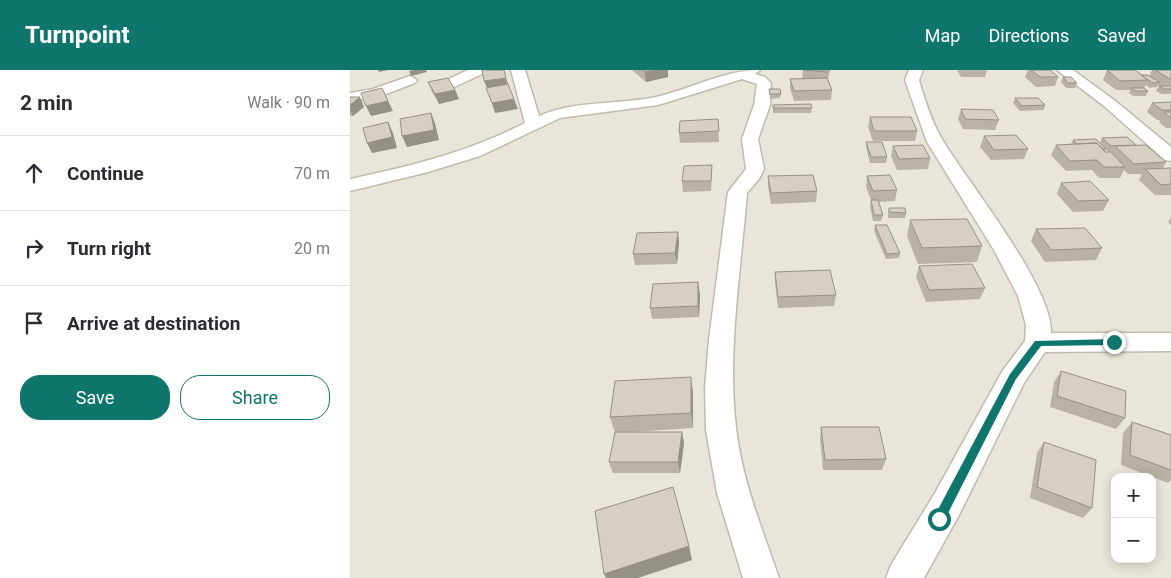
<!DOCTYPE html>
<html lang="en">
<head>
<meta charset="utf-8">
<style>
  body { margin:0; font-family:Roboto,sans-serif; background:#f7f7f7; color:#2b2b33 }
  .controls { position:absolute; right:15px; bottom:15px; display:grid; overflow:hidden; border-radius:10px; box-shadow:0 2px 12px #0003 }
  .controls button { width:45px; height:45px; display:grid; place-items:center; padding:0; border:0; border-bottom:1px solid #e1e1e2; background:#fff; color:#2b2b33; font:25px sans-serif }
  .stop { position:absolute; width:15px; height:15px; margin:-11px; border:4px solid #0f766e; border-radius:50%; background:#fff }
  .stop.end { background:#0f766e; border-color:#fff; box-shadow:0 1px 5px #0008 }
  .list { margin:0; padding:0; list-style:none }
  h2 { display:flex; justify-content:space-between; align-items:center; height:65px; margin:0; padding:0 20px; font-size:21px }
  h2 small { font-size:16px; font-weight:400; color:#7c7c81 }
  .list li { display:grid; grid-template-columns:32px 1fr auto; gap:15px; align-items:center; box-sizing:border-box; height:75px; padding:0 20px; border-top:1px solid #e1e1e2 }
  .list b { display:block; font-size:19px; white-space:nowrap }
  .list em { font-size:16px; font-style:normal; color:#7c7c81 }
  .actions { display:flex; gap:10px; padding:15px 20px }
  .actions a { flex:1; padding:11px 0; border:1px solid #0f766e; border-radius:20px; text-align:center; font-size:18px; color:#0f766e }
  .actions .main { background:#0f766e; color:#fff }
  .icon { flex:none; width:28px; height:28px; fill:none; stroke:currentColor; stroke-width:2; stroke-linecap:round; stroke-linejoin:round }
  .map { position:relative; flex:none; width:821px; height:508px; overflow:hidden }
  header { display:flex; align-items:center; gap:30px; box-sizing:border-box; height:70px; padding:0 25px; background:#0f766e; color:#fff }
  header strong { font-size:24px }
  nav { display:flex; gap:28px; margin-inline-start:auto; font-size:18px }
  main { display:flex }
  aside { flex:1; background:#fff }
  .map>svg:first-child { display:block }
  .residential { fill:#eae5da; fill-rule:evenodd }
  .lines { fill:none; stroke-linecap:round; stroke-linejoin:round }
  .minor-casing { stroke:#c1bbae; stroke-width:3 }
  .minor { fill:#fff; fill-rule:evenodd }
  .wall { fill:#b9b2a6 }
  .shaded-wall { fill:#969187 }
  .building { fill:#d7cfc1; stroke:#969187 }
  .route { fill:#0f766e }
</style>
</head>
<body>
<header>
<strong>Turnpoint</strong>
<nav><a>Map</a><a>Directions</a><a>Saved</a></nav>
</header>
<main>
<aside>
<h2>2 min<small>Walk · 90 m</small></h2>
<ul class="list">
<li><svg class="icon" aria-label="ahead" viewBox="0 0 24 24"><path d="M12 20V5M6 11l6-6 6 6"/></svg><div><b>Continue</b></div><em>70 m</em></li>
<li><svg class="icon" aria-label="right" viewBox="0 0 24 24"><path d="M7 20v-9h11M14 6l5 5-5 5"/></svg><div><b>Turn right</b></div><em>20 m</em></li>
<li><svg class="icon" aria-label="arrive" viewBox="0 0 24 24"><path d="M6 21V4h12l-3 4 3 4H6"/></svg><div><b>Arrive at destination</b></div></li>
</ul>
<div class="actions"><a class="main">Save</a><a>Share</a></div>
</aside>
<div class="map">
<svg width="821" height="508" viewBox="0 0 821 508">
  <rect width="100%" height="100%" fill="#f6f3ec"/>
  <path class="residential" d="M0,0H821V508H0ZM765,407H802V489H765Z"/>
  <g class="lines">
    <g class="minor-casing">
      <path id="minor" d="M118,0H136L134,3L98,20H88L86,17L88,14Z
        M161,0H175L189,46C225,30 268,35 306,27C341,19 374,0 410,0L405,4L415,7L421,13L420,35L408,69L414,99L409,109L397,123C391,200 377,281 386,358C392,410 412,459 429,508H393L367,423L356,360L355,318L359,270L378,122L396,99L392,69L404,35L407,14L392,9L308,35L210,48L130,86L78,102L0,121V109C62,96 118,82 175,53Z
        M559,0H573L569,10C575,31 583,56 595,74C621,116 703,218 701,263H821V281L695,282L674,313L609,445L574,508H536L541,495L585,423L653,300L675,271L676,255L668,226L644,180L577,72L555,10Z
        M707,0H723L764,30L821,77V91L815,90L754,36Z
        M60,6L67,10L65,13L31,26L0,31V23L23,19Z"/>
    </g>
    <use href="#minor" class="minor"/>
  </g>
  <path class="wall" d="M282,0H318V7L296,12Z
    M453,0H480L478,9L482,20L481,30L444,31L440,18V9L452,8Z
    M607,0H637L635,7H611Z
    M678,0H700L708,7L705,16L686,17L675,7Z
    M757,0L799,6L802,0H821V24H811L806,21L809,16H810L809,15L807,17L800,18L796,15L794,18L798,21L796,26H783L779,23L780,20H766L753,10Z
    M713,7L727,13L725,18H716L711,12Z
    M78,12L105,20L109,29L89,34L82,22Z
    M419,19L431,24L430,28L420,29Z
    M0,27H10L14,37L3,46H0Z
    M665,28L695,35L694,40L670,41L663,33Z
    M821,32V58H816L809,52L810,50H807L797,42L802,33Z
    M423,35L462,38L461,43H423Z
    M611,39L649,50L645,60L613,59L608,49Z
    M520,47L567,61L565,71H523L518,57Z
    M368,49L369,72L330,73L329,63Z
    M634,66L678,79L674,89L641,90L630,77Z
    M752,68L786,75L816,92L813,98H821V125H805L789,110L792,104H778L774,100L770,108H749L742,100L716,101L701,85L706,75L721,74L723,70L756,79L755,81V82L762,83V82H758L750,73Z
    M516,72L537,87L536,93H520L516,77Z
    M543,76L580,88L578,99L547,100L541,86Z
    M362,106L361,121L333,122L332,111Z
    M418,106L467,121L466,132L421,134L418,117Z
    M517,106L547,120L545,131L529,132L533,145L531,151H523L520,136L521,130L516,117Z
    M711,113L759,130L753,141L723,142L707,124Z
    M539,138L556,143L555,148H538V144Z
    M821,147V155L818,152Z
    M560,150L632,176L627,192L568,194L557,166Z
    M525,155L550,183L549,188L536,189L524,161Z
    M686,159L752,178L746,190L695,192L681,171Z
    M328,162L329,173L327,194L285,195L283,184Z
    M569,196L635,218L630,229L576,232L566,207Z
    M425,202L486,225L484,236L428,238L425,213Z
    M350,224L349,247L302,249L300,238Z
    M711,301L775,348L766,359L700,337L704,312Z
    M343,323V358L282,362H332L334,373L330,403H263L259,392L265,363L260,347Z
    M782,352L821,365V410L818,413L771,395L773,363Z
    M471,357L536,389L532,400H473L470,368Z
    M694,372L742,438L733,448L680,428L687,383Z"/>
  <path class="shaded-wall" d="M28,0H38L29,2Z
    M64,0H76L77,2L61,6L59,1Z
    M306,0H318V7L296,12L295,2Z
    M156,8L159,17L138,20L134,11Z
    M32,18L43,41L21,46L16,36Z
    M105,20L109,29L89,34L85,24Z
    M10,27L14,37L3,46L0,40V35Z
    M164,29L168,39L145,43L142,33Z
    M81,43L85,53L89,70L57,77L52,66Z
    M38,52L43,63L47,78L22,83L17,73Z
    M328,162L329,173L327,194L325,183Z
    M348,212L350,224L349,247L348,236Z
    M341,307L343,323V358L341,343Z
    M332,362L334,373L330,403L328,392Z
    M339,476L342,490L288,508H256L254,504Z"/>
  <path class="building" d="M132,0H154L156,8L134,11Z
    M292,0H306L295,2Z
    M453,0H479L478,2Z
    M681,0H700L708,7H690Z
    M757,0H785L798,10L770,11Z
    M805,0H821V9H820Z
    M791,5H797L810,12L803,13Z
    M713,7H721L727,13H718Z
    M98,8L105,20L85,24L78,12Z
    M477,8L482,20L444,21L440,9Z
    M158,14L164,29L142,33L136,18Z
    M809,16H821V19H814Z
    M32,18L38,31L16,36L11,23Z
    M781,18H794L798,21H785Z
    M419,19H430L431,24H420Z
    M0,27H10L0,35Z
    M665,28H688L695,35L672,36Z
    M821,32V40H812L802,33Z
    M461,34L462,38H423V35Z
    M611,39L643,40L649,50L615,49Z
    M814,42H821V48Z
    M81,43L84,60L52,66L50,49Z
    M520,47H561L567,61H524Z
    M368,49L369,61L329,63L330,51Z
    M38,52L42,67L17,73L13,58Z
    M666,65L678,79L644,80L634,66Z
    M777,67L786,75L761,76L752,68Z
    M746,69L756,79H753L747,73L727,74L723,70Z
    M516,72H532L537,87H521Z
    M747,73L755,82H761L775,97H754L747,90L720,91L706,75Z
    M573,75L580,88L549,89L543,76Z
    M796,75L816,92L784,94L765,76Z
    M362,95L361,111H332L334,96Z
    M821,98V114L811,115L795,99Z
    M463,105L467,121L421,123L418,106Z
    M540,105L547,120L523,121L517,106Z
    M740,111L759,130L728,131L711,113Z
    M521,130H528L533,145H524Z
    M539,138H555L556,143L539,142Z
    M617,149L632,176L572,178L560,150Z
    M525,155H537L550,183L537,184Z
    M735,158L752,178L701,180L686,159Z
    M328,162L325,183L283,184L287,163Z
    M622,194L635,218L579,220L569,196Z
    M480,200L486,225L428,227L425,202Z
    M348,212V236L300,238L303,214Z
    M711,301L776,321L775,348L707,326Z
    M341,307V343L260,347L265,311Z
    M782,352L821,365V400L780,385Z
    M471,357H529L536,389L475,390Z
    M265,362H332L328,392H259Z
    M694,372L746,390L742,438L687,417Z
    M323,417L339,476L254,504L245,441Z"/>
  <path class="route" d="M764,269L768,272L764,275L691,276L666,309L593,453L589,454L585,453L583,449L585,445L660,304L685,271Z"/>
</svg>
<div class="controls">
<button>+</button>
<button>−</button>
</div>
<div class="stop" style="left:589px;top:449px"></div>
<div class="stop end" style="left:764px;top:272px"></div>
</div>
</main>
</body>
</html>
